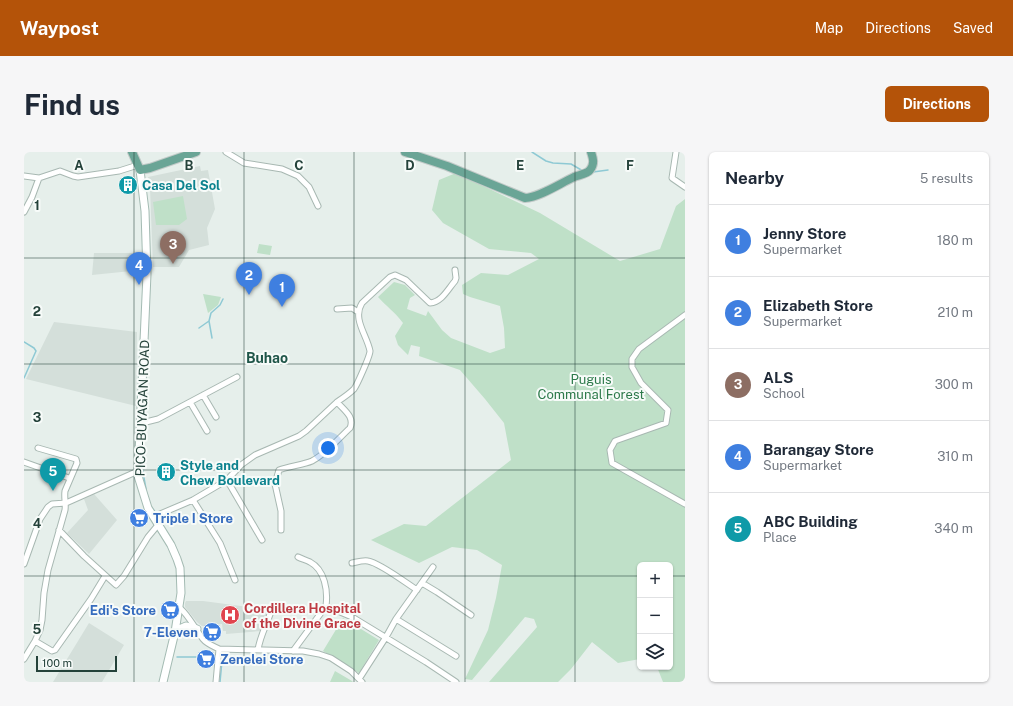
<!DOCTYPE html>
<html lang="en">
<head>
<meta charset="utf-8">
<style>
  body { margin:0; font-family:"Public Sans",sans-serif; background:#f6f6f7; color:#1f2937 }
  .controls { position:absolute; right:12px; bottom:12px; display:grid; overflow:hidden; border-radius:6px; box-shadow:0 1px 3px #0004 }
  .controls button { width:36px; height:36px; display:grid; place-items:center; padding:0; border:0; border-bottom:1px solid #e0e1e3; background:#fff; color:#1f2937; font:20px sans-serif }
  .scale { position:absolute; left:12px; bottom:10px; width:81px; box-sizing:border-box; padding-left:4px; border:2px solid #24423a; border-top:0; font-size:11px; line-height:14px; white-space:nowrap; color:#24423a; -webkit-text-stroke:3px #f7fbf9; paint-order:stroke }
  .you { position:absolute; left:304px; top:296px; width:14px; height:14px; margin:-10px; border:3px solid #fff; border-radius:50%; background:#1a73e8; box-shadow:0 0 0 6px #1a73e833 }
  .badge { display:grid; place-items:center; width:26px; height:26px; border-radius:50%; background:#b45309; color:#fff; font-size:13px; font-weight:700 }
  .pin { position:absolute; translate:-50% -33px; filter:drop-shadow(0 1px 2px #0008) }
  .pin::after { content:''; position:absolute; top:21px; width:14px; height:12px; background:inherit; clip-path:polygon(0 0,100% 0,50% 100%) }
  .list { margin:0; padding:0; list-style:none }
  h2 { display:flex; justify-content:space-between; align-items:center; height:52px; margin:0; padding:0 16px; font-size:17px }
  h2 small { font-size:13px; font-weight:400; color:#747a83 }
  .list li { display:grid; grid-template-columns:26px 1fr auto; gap:12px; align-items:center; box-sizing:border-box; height:72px; padding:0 16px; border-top:1px solid #e0e1e3 }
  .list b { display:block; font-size:15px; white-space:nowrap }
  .list p { margin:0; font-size:13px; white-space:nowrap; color:#747a83 }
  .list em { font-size:13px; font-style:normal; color:#747a83 }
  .icon { flex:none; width:22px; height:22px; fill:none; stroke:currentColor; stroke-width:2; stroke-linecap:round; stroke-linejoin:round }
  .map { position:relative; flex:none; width:661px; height:530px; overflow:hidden; border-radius:6px }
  header { display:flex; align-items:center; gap:24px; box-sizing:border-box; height:56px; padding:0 20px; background:#b45309; color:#fff }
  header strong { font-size:19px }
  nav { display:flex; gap:22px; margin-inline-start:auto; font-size:14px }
  .intro { display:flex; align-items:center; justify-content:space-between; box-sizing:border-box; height:96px; padding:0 24px }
  h1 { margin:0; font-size:28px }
  .button { padding:10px 18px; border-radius:6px; background:#b45309; color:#fff; font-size:14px; font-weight:700 }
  main { display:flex; gap:24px; padding:0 24px }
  aside { flex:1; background:#fff; border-radius:6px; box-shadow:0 1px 3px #0004 }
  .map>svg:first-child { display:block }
  .built { fill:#d4dfda }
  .green { fill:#bfe0c8 }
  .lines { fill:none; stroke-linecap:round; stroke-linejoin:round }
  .stream { stroke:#8ec9d4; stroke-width:1.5 }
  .minor-casing { stroke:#a8b8b2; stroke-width:7 }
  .secondary-casing { stroke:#a4bbb3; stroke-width:9 }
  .primary-casing { stroke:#c2cac8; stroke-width:10 }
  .minor { stroke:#fff; stroke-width:5 }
  .secondary { stroke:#fff; stroke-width:7 }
  .primary { stroke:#6aa596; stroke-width:8 }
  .grid { fill:none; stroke:#24423a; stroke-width:1; stroke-opacity:0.55 }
  .labels { text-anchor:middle; stroke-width:4; stroke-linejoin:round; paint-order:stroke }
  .culture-label { font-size:13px; font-weight:bold; fill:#0d838f; stroke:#f7fbf9; text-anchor:start }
  .park-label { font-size:13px; fill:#2d7a4b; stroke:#f7fbf9 }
  .street-label { font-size:13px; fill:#24423a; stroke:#f7fbf9 }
  .shop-label { font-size:13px; font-weight:bold; fill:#366cbe; stroke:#f7fbf9; text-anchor:start }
  .health-label { font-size:13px; font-weight:bold; fill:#be3a42; stroke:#f7fbf9; text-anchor:start }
  .neighbourhood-label { font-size:14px; font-weight:bold; fill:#1f5548; stroke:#f7fbf9 }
  .grid-label { font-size:13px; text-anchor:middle; font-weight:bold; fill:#24423a; stroke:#f7fbf9; stroke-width:4; stroke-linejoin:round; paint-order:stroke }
</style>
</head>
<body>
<header>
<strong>Waypost</strong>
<nav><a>Map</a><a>Directions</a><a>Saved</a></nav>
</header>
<div class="intro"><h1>Find us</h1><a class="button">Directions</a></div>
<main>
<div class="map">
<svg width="661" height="530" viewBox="0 0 661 530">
  <rect width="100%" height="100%" fill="#e6efeb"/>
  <path class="built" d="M176,14L177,19L184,18L191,57L183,76L185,93L165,98L155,115H129L126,36L124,25Z
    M70,101H115L117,118L68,123Z
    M30,170L113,180L112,254L2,227Z
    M70,342L93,368L65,402L43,381L64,358L60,347Z
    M162,449H179L246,458L237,479L202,482V479H199L198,472L178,474L173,470L161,455V451Z
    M65,471L100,493L78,530H29Z"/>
  <path class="green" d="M432,21L516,61L596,109L636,97L652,54L661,47V530H639L633,515H646V413H616V507L594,511L568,490L547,517L534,530H465L513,475L510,467L501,465L448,528L441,527L464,478L472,446L478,413L453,398L428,395L395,411L347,388L380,372L402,374L487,308L480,271L461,247L436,218L395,204L396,195L387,193L384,203L374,193L371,184L379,171C372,161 362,154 354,145L370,130L381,133L391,143L386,146L383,157L402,164L404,159L418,178L427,186L466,201L481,196L480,176L476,154L446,145L439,142L438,133L457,121L484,123L515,107L507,101L465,97L419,71L408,58L415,28Z
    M159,44L163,67L155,73H132L129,50Z
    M235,92L248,94L246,103L233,101Z
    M179,142L197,145L194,153L184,161Z
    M319,466L355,488L335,521L299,499Z
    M311,519L328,529L329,530H306Z"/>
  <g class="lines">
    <path class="stream" d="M508,0L522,9L529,11L547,12L559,19
      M569,20L584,18
      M185,169L188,186
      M175,176L185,169L187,161L196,153L199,147
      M0,190L10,196L12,199L0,226
      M121,239L124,167
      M120,275L118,315L122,337
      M128,356L133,362
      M153,505H186
      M196,530L198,509"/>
    <g class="minor-casing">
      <path id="minor" d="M202,0L220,11L258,17L274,24L285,35L294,54
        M652,0L648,26L661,35
        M0,24L15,26L36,19L49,24L54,25L95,19L114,13
        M0,60L8,45L15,26
        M313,157L328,156L334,160
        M661,163L615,197L608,207V215L617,231L644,258L642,271L591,289L586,298L588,311L661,352
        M179,243L192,265
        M166,250L183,279
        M116,269L122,270L134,267L213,225
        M0,310L45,326
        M203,328L238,388
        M169,348L196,391L211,428
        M129,365L169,348L203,328L217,313L231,303L275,284L282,279L313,250
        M35,378L60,404L92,433L100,424L124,385L134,373
        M257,378V359L251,332L255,318C265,314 279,313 288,309C302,302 314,287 326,276C331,265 320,258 313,250C319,246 325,242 330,237C333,233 346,204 346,199C343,183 328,167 338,151L366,125L371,123L382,128L406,151C418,150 424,137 431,129L432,126L431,118
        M274,405C278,407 282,408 286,410C301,418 304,439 302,454L328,465L402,510L432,530
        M328,411C333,410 339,408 344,409C356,411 382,431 393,438
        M0,412L16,367L24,355L28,352L42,351L114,319
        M398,431L413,440L447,463
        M156,456C166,465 171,477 179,487C183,492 189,494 195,497L279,499L295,502L307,506L327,519L338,530
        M372,467L432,504
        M11,489L28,499L31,498L67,447L81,424
        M234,498C236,483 244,471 248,456
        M269,499L302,454
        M0,507L11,489L16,478L18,468L20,441L24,418L41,358C42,351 40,346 41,339L53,311L52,307L14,296
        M335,527L362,485L372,467L409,415
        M192,530L195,497"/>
    </g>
    <g class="secondary-casing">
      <path id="secondary" d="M116,18L121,59L123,122L114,324L124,356L147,393L153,407L156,416L157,441L151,480L139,530
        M151,479L162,474L173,477"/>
    </g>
    <g class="primary-casing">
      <path id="primary" d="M108,0L116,18L126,16L172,0
        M381,0L423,14L501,46C516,45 535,32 550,25C555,23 563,22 566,18C571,12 569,6 567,0"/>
    </g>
    <use href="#minor" class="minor"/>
    <use href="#secondary" class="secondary"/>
    <use href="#primary" class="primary"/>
  </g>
  <path class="grid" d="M110,0V530M220,0V530M330,0V530M441,0V530M551,0V530M0,106H661M0,212H661M0,318H661M0,424H616M646,424H661"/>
  <defs>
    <g id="building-disc" transform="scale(1)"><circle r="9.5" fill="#0f9aa8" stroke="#f7fbf9"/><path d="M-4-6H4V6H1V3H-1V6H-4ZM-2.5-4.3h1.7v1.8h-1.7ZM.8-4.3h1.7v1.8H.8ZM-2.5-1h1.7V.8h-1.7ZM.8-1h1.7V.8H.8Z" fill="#fff"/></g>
    <g id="supermarket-disc" transform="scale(1)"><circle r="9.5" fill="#3f7fe0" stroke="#f7fbf9"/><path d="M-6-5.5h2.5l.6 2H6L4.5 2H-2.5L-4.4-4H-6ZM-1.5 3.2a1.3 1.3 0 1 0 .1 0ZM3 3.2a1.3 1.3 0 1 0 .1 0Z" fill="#fff"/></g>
    <g id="hospital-disc" transform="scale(1)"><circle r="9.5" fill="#e0444e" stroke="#f7fbf9"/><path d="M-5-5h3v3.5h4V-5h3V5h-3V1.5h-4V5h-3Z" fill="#fff"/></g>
  </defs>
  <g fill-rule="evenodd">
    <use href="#building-disc" x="104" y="33"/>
    <use href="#building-disc" x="142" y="320"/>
    <use href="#supermarket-disc" x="115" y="366"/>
    <use href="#supermarket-disc" x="146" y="458"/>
    <use href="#hospital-disc" x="206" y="463"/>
    <use href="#supermarket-disc" x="188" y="480"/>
    <use href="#supermarket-disc" x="182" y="507"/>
  </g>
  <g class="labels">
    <g class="culture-label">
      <text x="118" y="38">Casa Del Sol</text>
      <text x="156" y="318">Style and<tspan x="156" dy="15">Chew Boulevard</tspan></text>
    </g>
    <g class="park-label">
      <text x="567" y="232">Puguis<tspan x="567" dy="15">Communal Forest</tspan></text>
    </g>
    <g class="street-label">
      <text transform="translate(118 256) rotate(-88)" y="5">PICO-BUYAGAN ROAD</text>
    </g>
    <g class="shop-label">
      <text x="129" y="371">Triple I Store</text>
      <text x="132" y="463" text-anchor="end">Edi's Store</text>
      <text x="174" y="485" text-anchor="end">7-Eleven</text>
      <text x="196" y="512">Zenelei Store</text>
    </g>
    <g class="health-label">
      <text x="220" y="461">Cordillera Hospital<tspan x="220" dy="15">of the Divine Grace</tspan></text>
    </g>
    <g class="neighbourhood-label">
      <text x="243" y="211">Buhao</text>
    </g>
  </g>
  <g class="grid-label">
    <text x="55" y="18">A</text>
    <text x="165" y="18">B</text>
    <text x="275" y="18">C</text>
    <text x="386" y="18">D</text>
    <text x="496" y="18">E</text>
    <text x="606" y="18">F</text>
    <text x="13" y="58">1</text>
    <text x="13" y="164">2</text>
    <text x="13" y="270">3</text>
    <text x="13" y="376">4</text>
    <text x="13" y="482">5</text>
  </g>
</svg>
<div class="controls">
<button>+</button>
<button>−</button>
<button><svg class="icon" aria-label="layers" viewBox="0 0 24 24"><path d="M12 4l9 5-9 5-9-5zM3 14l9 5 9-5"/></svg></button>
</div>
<div class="scale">100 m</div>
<div class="you"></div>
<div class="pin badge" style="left:258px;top:155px;background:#3f7fe0">1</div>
<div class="pin badge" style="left:225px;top:143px;background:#3f7fe0">2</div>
<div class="pin badge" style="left:149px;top:112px;background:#8d6e63">3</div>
<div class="pin badge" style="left:115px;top:133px;background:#3f7fe0">4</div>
<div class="pin badge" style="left:29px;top:339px;background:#0f9aa8">5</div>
</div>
<aside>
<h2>Nearby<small>5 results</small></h2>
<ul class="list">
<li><span class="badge" style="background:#3f7fe0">1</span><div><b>Jenny Store</b><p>Supermarket</p></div><em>180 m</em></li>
<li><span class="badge" style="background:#3f7fe0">2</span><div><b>Elizabeth Store</b><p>Supermarket</p></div><em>210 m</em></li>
<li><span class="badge" style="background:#8d6e63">3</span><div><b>ALS</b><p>School</p></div><em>300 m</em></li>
<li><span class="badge" style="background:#3f7fe0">4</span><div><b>Barangay Store</b><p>Supermarket</p></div><em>310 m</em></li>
<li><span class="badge" style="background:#0f9aa8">5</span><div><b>ABC Building</b><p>Place</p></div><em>340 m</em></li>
</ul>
</aside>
</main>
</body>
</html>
